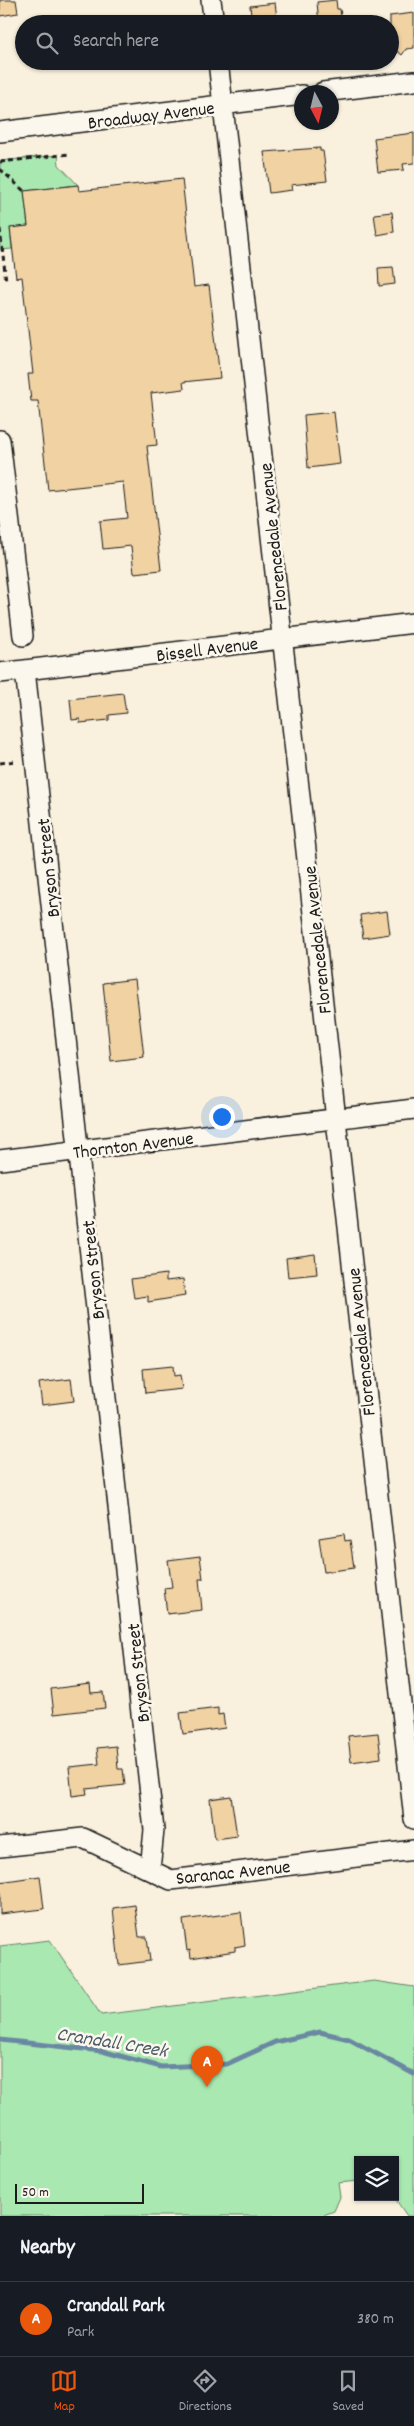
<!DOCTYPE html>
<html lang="en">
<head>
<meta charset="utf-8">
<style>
  body { margin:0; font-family:Dekko,sans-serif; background:#20242c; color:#f1f3f6 }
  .controls { position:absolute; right:15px; bottom:15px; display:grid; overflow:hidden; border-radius:0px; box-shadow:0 1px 4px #0004 }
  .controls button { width:45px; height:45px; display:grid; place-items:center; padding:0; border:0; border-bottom:1px solid #363941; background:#171b24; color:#f1f3f6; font:25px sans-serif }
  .compass { position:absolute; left:294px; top:85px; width:45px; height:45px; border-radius:50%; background:#171b24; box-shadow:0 1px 4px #0004; rotate:173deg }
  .scale { position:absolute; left:15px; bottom:12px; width:129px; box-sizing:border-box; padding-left:5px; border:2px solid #1c1c1c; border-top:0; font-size:14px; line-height:18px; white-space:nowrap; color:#1c1c1c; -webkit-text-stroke:4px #fbf7ec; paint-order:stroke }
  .you { position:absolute; left:221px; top:1116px; width:18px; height:18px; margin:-12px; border:4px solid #fff; border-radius:50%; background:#1a73e8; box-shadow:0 0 0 8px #1a73e833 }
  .badge { display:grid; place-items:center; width:32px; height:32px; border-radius:50%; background:#ea580c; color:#fff; font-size:16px; font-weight:700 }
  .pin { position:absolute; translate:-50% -41px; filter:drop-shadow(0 1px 2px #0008) }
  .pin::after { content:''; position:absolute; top:26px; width:18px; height:15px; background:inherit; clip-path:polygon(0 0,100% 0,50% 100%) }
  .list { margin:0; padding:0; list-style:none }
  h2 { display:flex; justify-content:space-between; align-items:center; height:65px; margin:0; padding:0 20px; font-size:21px }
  h2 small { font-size:16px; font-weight:400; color:#9ea1a6 }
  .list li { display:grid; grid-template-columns:32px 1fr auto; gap:15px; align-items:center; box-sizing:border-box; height:75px; padding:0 20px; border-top:1px solid #363941 }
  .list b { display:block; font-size:19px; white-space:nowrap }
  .list p { margin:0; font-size:16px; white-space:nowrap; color:#9ea1a6 }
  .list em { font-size:16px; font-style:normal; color:#9ea1a6 }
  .icon { flex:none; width:28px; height:28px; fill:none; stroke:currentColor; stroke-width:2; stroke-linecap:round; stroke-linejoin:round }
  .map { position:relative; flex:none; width:414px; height:2216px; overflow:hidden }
  .search { position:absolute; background:#171b24; box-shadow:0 1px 4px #0004; left:15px; right:15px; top:15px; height:55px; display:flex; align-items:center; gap:12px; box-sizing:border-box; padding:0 18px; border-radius:28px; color:#9ea1a6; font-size:19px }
  .sheet { height:140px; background:#171b24 }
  nav { display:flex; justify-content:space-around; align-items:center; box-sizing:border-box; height:70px; border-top:1px solid #363941; background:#171b24; font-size:14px; color:#9ea1a6 }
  nav a { display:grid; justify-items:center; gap:2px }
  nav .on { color:#ea580c }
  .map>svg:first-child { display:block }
  .green { fill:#a9e9b1; stroke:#628266 }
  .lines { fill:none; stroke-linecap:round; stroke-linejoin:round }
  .stream { stroke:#6b88a2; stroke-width:5 }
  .building { fill:#f1d2a3; stroke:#1c1c1c }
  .minor-casing { stroke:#1c1c1c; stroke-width:22 }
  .path { stroke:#1c1c1c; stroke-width:3; stroke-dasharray:5 4; stroke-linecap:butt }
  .minor { stroke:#fbf7ec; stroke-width:19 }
  .labels { text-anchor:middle; stroke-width:5; stroke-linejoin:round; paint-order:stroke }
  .street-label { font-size:19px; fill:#1c1c1c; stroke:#fbf7ec }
  .water-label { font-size:20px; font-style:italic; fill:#4a5b6a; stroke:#fbf7ec }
</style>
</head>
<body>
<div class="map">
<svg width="414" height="2216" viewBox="0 0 414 2216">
  <rect width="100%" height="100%" fill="#f9f0dd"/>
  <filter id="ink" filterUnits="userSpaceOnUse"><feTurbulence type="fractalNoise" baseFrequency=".02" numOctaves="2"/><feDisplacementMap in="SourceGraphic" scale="10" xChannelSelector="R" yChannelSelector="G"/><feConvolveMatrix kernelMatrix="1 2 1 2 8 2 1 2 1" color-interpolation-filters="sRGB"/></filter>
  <g filter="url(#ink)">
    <path class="green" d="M58,155L59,165L78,185L24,191L28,226L10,228L12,249L0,250V161Z
      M50,1940L101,2015L374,1981L414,1987V2216H407L394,2197L395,2160H358V2181L338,2183L340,2197L334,2211L321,2216H0V1946Z"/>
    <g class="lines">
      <path class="stream" d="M0,2040L102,2051L161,2067L227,2064L275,2042L320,2032L349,2039L414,2074"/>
    </g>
    <path class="building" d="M0,0H16L18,13L0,16Z
      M336,0L337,9H340L342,24H319L317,2Z
      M275,3L277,18L274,19L275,24H252L250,6Z
      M414,13V48L406,49L402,55L396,50L390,51V16Z
      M414,133V163L403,164L404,170L378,172L374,138Z
      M320,148V151H323L327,181L291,185L292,190L269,193L264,152Z
      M182,179L194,287L209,285L220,378L183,382L184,389L151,393L157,445L147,446L161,570L134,573L131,546L103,549L100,521L127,518L123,482L48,490L38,401H31L28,374H33L22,277L16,278L10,228L28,226L24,191L78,185L79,191Z
      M392,212L394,232L377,235L374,214Z
      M393,267L395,284L379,286L378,268Z
      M334,412L340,464L308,468L304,415Z
      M123,693L126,713L109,715V720L80,723V719L72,720L70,699Z
      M387,911L390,934L363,938L360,915Z
      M135,979L144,1057L111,1061L103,983Z
      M315,1254L317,1274L288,1277L286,1258Z
      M166,1274V1281L183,1279L185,1296L148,1302V1296L134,1298L131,1279Z
      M173,1366L174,1376L180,1375L182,1389L145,1393L143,1369Z
      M71,1379L74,1401L42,1405L39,1383Z
      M344,1534L345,1541L350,1540L354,1568L324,1572L319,1538Z
      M200,1556L203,1579H199L202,1610L167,1614L164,1588L172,1587L168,1560Z
      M90,1684L91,1693L103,1692L105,1708L54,1714L51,1689Z
      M218,1708V1715L223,1714L225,1728L183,1734L180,1713Z
      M378,1733L381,1758L351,1762L348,1736Z
      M116,1746L118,1769H123L125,1785L86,1789L87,1794L72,1796L69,1767L99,1764L97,1748Z
      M231,1796L237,1836L215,1839L210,1799Z
      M40,1876L44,1909L0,1914V1882Z
      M135,1905L139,1937H147L150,1961L119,1965L113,1908Z
      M241,1912L245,1945L235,1947V1951L191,1958L190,1950L187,1951L183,1920Z"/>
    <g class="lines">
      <g class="minor-casing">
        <path id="minor" d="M211,0L214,24
          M218,61L414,1819
          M323,92L414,81
          M0,132L302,95
          M0,440L23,636
          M25,670L154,1830L150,1870
          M0,673L414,623
          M0,1160L414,1109
          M0,1847L83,1838L171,1880L414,1850"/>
      </g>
      <path class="path" d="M0,162L70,154
        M0,169L24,191
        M0,229L6,281
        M0,763L16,761"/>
      <use href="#minor" class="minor"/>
    </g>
  </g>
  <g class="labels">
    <g class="street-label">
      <text transform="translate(151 114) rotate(-7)" y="7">Broadway Avenue</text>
      <text transform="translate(272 537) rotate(-96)" y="7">Florencedale Avenue</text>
      <text transform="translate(207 648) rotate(-7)" y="7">Bissell Avenue</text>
      <text transform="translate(47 868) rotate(-96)" y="7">Bryson Street</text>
      <text transform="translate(316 940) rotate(-96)" y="7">Florencedale Avenue</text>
      <text transform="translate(133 1144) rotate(-7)" y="7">Thornton Avenue</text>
      <text transform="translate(92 1270) rotate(-96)" y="7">Bryson Street</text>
      <text transform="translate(360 1342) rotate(-96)" y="7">Florencedale Avenue</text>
      <text transform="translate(137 1673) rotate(-96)" y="7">Bryson Street</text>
      <text transform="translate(233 1871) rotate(-6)" y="7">Saranac Avenue</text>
    </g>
    <g class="water-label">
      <text transform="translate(112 2041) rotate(9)" y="7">Crandall Creek</text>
    </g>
  </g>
</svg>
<div class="controls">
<button><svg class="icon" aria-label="layers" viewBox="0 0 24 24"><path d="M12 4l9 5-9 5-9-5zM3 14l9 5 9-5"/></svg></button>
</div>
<svg class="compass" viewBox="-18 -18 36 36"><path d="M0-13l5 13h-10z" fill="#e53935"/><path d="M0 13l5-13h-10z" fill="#9ea1a6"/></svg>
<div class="scale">50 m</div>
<div class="you"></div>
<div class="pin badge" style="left:207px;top:2087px">A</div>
<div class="search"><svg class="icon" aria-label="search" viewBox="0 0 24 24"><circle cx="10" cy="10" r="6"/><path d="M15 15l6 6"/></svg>Search here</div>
</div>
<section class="sheet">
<h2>Nearby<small></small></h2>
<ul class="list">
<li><span class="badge">A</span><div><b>Crandall Park</b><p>Park</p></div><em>380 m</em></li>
</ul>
</section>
<nav>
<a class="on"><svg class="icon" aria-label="map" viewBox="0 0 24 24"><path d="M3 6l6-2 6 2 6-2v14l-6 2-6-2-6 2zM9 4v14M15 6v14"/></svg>Map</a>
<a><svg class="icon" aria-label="directions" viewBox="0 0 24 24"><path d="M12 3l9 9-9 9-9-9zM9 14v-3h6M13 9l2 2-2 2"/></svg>Directions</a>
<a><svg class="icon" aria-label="saved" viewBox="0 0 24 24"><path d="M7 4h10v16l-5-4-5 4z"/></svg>Saved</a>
</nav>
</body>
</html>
